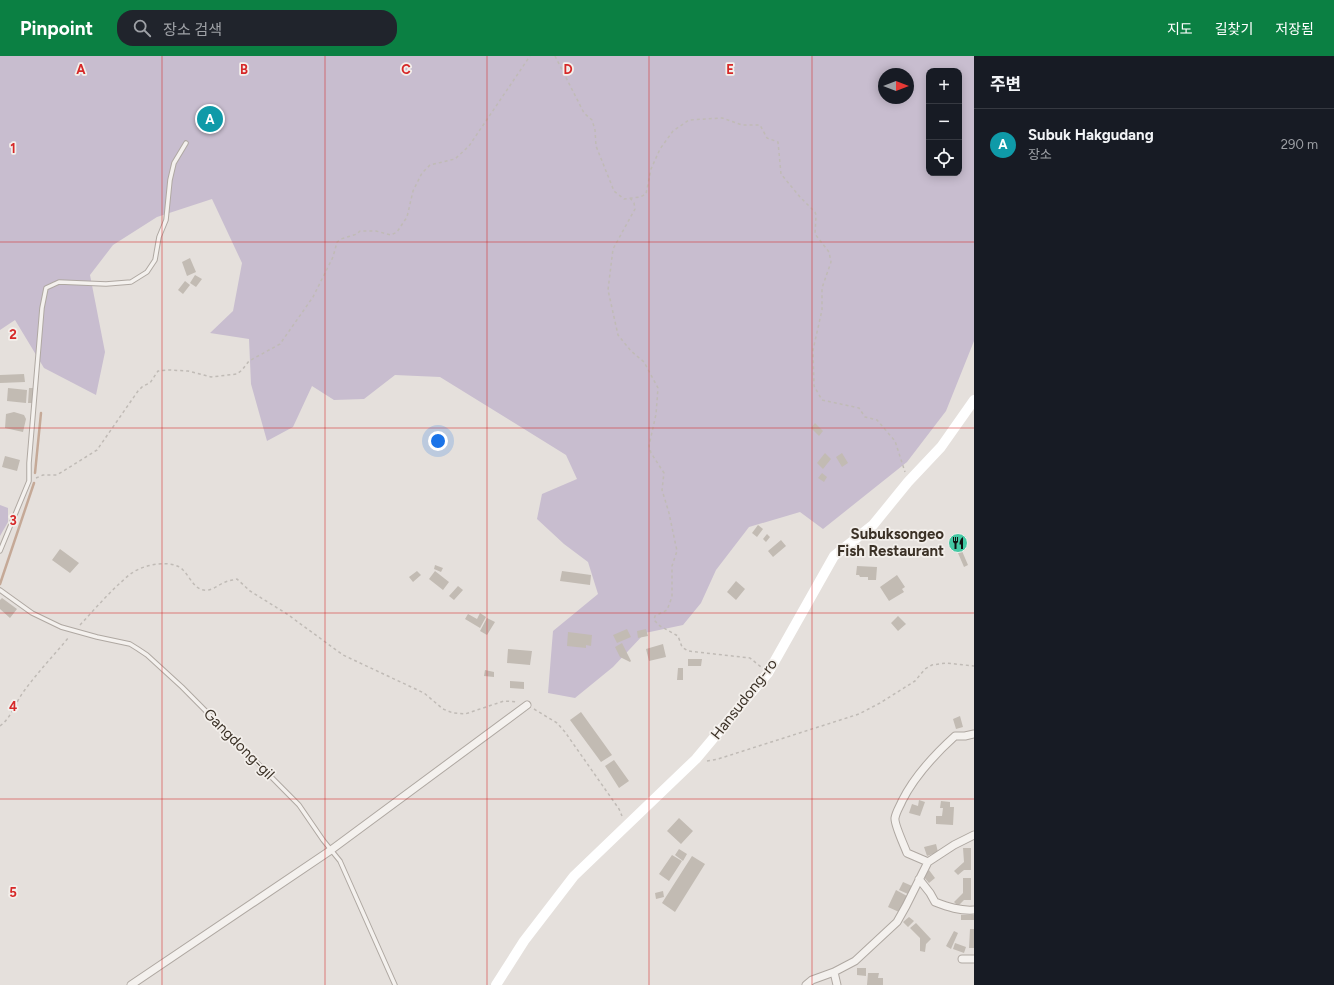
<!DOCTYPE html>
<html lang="ko">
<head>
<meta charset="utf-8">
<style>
  body { margin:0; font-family:Figtree,"Noto Sans KR",sans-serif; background:#20242c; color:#f1f3f6 }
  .controls { position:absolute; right:12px; top:12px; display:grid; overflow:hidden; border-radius:8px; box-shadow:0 2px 10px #0003 }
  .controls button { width:36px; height:36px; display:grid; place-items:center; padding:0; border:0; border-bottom:1px solid #363941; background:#171b24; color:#f1f3f6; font:20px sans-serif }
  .compass { position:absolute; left:878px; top:12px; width:36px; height:36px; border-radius:50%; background:#171b24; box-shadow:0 2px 10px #0003; rotate:90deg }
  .you { position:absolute; left:438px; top:385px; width:14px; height:14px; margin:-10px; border:3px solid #fff; border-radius:50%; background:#1a73e8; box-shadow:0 0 0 6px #1a73e833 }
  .badge { display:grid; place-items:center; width:26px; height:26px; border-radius:50%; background:#0b8043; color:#fff; font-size:13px; font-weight:700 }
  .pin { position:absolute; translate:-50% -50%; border:2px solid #fff; box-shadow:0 1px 4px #0006 }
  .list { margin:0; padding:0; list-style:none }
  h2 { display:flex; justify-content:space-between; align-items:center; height:52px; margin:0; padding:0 16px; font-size:17px }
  h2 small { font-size:13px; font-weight:400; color:#9ea1a6 }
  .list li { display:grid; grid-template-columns:26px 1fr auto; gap:12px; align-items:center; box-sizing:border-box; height:72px; padding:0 16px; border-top:1px solid #363941 }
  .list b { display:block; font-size:15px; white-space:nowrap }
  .list p { margin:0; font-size:13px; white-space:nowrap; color:#9ea1a6 }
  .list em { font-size:13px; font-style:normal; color:#9ea1a6 }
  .icon { flex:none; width:22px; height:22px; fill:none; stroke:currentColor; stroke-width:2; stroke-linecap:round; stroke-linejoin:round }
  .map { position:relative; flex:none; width:974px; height:929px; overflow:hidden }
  header { display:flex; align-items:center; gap:24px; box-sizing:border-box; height:56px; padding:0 20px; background:#0b8043; color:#fff }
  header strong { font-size:19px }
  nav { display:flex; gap:22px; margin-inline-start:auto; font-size:14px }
  .search { width:280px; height:36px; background:#20242c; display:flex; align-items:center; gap:10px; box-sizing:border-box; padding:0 14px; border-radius:16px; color:#9ea1a6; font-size:15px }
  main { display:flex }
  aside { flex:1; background:#171b24 }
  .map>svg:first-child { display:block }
  .green { fill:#c8bdcf; fill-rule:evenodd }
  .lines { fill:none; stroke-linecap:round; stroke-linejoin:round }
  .stream { stroke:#c5a997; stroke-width:2.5 }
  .building { fill:#c2bbb3 }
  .lane-casing { stroke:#afa8a2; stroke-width:5.5 }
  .street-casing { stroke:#afa8a2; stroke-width:9 }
  .path { stroke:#c0bbb6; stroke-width:1.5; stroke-dasharray:3 3; stroke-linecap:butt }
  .lane { stroke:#f4f1ee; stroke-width:3.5 }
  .street { stroke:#f4f1ee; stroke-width:7 }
  .secondary { stroke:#fff; stroke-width:10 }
  .grid { fill:none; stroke:#d62828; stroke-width:1; stroke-opacity:0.55 }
  .labels { text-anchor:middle; stroke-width:3.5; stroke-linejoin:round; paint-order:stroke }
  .poi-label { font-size:15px; font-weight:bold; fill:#3b3126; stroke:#f3efeb; text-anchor:end }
  .street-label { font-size:15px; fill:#3b3126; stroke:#f3efeb }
  .grid-label { font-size:13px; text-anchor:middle; font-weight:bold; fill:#d62828; stroke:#f3efeb; stroke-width:3.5; stroke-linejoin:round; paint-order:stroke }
</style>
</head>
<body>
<header>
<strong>Pinpoint</strong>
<div class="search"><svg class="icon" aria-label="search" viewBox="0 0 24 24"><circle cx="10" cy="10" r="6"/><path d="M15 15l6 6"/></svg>장소 검색</div>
<nav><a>지도</a><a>길찾기</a><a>저장됨</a></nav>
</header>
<main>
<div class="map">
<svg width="974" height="929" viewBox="0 0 974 929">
  <rect width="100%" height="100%" fill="#e5e0dc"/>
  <path class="green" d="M0,0H974V285L946,355L907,406L823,473L800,456L749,471L716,514L701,547L683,569L645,577L613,611L575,642L548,637L553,575L598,538L588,506L564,488L537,463L542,438L577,423L566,399L440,321L395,319L364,343L334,344L312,330L293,371L267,385L251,328L249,283L210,277L233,255L242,207L212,143L157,161L113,189L90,219L105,296L96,339L44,312L15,264L0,274ZM929,15H959V117H929ZM884,18H908V42H884Z
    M0,449L8,452V466L0,480Z"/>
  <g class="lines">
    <path class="stream" d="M35,417L41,357
      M0,528L34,427"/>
  </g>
  <path class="building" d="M190,202L196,216L187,220L182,206Z
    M195,219L202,223L196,231L190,227Z
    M185,225L190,229L183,238L178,234Z
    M24,318L25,326L0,327V319Z
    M8,332L27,334L26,347L7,345Z
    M29,332H35L33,347H28Z
    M14,356L24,359L26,363L23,376L5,372L6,358Z
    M815,367L823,375L819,380L811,372Z
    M825,397L831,403L823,413L817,407Z
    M842,397L848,407L842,411L836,401Z
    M5,400L20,404L17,415L2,411Z
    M822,417L827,421L824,426L818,422Z
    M758,469L763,473L757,481L752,477Z
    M767,478L770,481L766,486L763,483Z
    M781,484L786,490L773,501L768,495Z
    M60,493L79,507L70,517L52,504Z
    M962,495L968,509L964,511L958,497Z
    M435,509L443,512L441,516L434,513Z
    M857,510L877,511L876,524H868V521H860L859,519H856Z
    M417,515L421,519L413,526L409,521Z
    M435,515L449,526L443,534L429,523Z
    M562,515L591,519L590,529L560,525Z
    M897,519L905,531L902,533L904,536L889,545L880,531Z
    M736,525L745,533L736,544L727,536Z
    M458,530L463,534L454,544L449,540Z
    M2,542L17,553L10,562L0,553V544Z
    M480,557L486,561L480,572L465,563L468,558L477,563Z
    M898,560L906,568L898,575L891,567Z
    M487,562L495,566L487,579L480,575Z
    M627,573L631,581L617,587L613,579Z
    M646,573L648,580L638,582L637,575Z
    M568,576L592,579L591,590L586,589V592L567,590Z
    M622,587L631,605L630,606L620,601L615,591Z
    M663,588L666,601L649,605L646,593Z
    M508,593L532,595L530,609L507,607Z
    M688,603H702L701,610H688Z
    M678,612H683V624H677Z
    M485,614L494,616V621L484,620Z
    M510,625L524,626V633L510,632Z
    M581,656L612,699L601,706L570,664Z
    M960,660L963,671L956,673L953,663Z
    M614,704L629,725L619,732L605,710Z
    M919,744L925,746L920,760L909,757L912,748L918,750Z
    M941,745L950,746V751H954L953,769L936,768V760H942L943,752H940Z
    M679,762L693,775L681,788L667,775Z
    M936,788L938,796L927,800L924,791Z
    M963,792H971V814H964L958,819L954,815L964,806Z
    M679,793L687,798L683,805L675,799Z
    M672,799L682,805L669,825L659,818Z
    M692,800L705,808L675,856L662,847Z
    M929,814L935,822L929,827L923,820Z
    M963,822H971V844H964L958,850L954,846L963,837Z
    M903,826L912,830L908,838L899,834Z
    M896,834L907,840L899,856L888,851Z
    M663,835L664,841L656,843L655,837Z
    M961,859H974V864H961Z
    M909,861L914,865L908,871L903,866Z
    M916,867L931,883L926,888L925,896L920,895V882L910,872Z
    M970,873H974V892H969Z
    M954,875L958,877L951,893L946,890Z
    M955,887L966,891L964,897L953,893Z
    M857,912H866V920L857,919Z
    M868,917H879L878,922H883V929H867Z"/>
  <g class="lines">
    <g class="lane-casing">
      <path id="lane" d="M0,495L29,425V407L42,252L46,232L59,226L106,228L131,226L147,216L155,204L159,181L166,164L170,124L174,107L186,87
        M0,534L32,557L61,571L97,581L130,588L138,593L147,599L182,631L299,749L323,784L340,805L395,929"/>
    </g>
    <g class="street-casing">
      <path id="street" d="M928,806L907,797C904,789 894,768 895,762C896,756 900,750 902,745C915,719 934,699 955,680H965L974,678
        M919,823L930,837L935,846C948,851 960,855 974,854
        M962,903H974
        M834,916L855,905L897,866L906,850L928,806L954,789L974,779
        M131,929L331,794L527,649
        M806,929L812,924L834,916L837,929"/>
    </g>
    <path class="path" d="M555,0L584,57L592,64L595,74L596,90L614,135L624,143L640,141L646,138L651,113L660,93L673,75L689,64L722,62L742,69H760L767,82L778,86L781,118L800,141L815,156L816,159L815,178L829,196L831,206L822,232V254L813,294L814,330L822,344L859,352L865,361L877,364L895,385L905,416
      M630,142L634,147L635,153L613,193L608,234L618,279L631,295L644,306L658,332L656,358L649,390L651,397L664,417L662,434L669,457L677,495L672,510V541L667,554L655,560L654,564L660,570L678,580L682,591L688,595L750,602L761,611
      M36,422L43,419H57L97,394L138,335L143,330L150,327L158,315L169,314L188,315L211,321L237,318L242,314L249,305L280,288L313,241L333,201L337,186L341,183L357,178L360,175H376L391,179L397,176L407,161L413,135L422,117L430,109L455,103L469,90L530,0
      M80,569C93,555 106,540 120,527C124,524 128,519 132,517C144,508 173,503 183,514C191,522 195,536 208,534C215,533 221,527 228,525C231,524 234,524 237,523L250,535L287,558L343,599L424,637L443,653L453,657L465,658L504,645L518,646
      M534,653L557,667L565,676L619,753L622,760
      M0,670C12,661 15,647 24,635C38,616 54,599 69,581
      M707,705L718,703L859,658L880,647L915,625L925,613L932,609L946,607L974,610"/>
    <use href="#lane" class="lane"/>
    <use href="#street" class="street"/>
    <path class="secondary" d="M496,929L524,885L574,820L696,703L768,617L834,500L873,469L908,426L941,391L974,344"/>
  </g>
  <path class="grid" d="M162,0V929M325,0V929M487,0V929M649,0V929M812,0V929M0,186H974M0,372H974M0,557H974M0,743H974"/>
  <defs>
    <g id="restaurant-disc" transform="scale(1)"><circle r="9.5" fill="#43c8a3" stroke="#f3efeb"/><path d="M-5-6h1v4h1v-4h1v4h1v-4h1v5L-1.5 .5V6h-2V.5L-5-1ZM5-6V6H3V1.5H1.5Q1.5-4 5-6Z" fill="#111"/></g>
  </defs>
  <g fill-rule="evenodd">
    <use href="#restaurant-disc" x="958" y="487"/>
  </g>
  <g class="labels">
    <g class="poi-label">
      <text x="944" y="483">Subuksongeo<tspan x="944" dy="17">Fish Restaurant</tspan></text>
    </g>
    <g class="street-label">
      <text transform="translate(744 643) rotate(-52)" y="5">Hansudong-ro</text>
      <text transform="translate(239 688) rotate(45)" y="5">Gangdong-gil</text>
    </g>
  </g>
  <g class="grid-label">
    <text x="81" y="18">A</text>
    <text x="244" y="18">B</text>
    <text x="406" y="18">C</text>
    <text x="568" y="18">D</text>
    <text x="730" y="18">E</text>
    <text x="13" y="97">1</text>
    <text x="13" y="283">2</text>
    <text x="13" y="469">3</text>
    <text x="13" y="655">4</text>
    <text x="13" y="841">5</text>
  </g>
</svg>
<div class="controls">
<button>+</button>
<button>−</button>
<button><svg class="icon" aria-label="locate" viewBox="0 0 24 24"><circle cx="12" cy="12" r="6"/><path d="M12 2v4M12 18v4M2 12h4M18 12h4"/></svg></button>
</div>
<svg class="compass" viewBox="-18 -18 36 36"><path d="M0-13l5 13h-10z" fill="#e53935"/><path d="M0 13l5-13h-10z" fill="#9ea1a6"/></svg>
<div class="you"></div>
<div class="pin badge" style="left:210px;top:63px;background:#0f9aa8">A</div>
</div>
<aside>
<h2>주변<small></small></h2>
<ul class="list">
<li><span class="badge" style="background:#0f9aa8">A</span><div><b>Subuk Hakgudang</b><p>장소</p></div><em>290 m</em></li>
</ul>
</aside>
</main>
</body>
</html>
